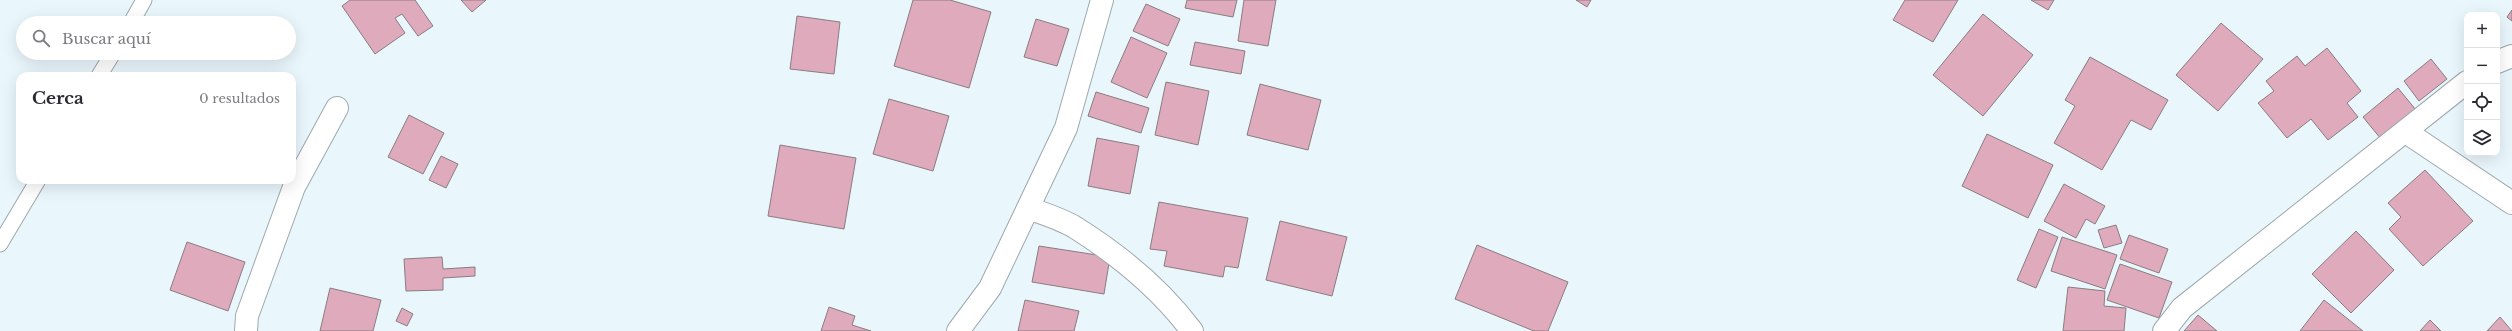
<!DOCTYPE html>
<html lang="es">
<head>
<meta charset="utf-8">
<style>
  body { margin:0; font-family:"Libre Baskerville",serif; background:#f7f7f7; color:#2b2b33 }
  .controls { position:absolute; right:12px; top:12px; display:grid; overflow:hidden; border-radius:8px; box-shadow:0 4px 16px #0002 }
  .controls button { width:36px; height:36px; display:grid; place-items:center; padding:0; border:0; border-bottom:1px solid #e1e1e2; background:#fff; color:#2b2b33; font:20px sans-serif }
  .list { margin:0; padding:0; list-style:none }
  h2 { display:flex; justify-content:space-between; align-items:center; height:52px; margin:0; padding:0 16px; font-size:17px }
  h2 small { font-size:13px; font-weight:400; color:#7c7c81 }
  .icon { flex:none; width:22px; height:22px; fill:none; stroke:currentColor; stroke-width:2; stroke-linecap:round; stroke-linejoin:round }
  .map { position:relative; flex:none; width:2512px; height:331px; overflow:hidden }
  .search { position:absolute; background:#fff; box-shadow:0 4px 16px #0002; left:16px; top:16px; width:280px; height:44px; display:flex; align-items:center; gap:10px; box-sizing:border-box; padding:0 14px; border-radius:22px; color:#7c7c81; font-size:15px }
  .panel { position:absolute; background:#fff; box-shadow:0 4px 16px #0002; left:16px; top:72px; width:280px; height:112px; border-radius:12px }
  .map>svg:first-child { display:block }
  .building { fill:#dfaabc; stroke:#887d80 }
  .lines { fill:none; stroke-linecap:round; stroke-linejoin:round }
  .lane-casing { stroke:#9da9ae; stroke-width:17 }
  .street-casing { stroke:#9da9ae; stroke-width:24 }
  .lane { stroke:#fff; stroke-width:15 }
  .street { stroke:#fff; stroke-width:22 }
</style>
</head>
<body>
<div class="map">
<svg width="2512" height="331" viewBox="0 0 2512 331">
  <rect width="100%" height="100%" fill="#e9f6fb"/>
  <path class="building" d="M350,0H415L433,26L418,36L402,14L395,18L405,33L375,54L342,6Z
    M461,0H486L472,12Z
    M913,0H950L991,12L969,88L894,66Z
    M1187,0H1237L1233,17L1185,8Z
    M1244,0H1276L1268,46L1238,41Z
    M1576,0H1591L1587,7Z
    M1905,0H1958L1933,42L1893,20Z
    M2031,0H2054L2048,10Z
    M1146,4L1180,19L1168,46L1133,31Z
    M2512,10V21L2507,17Z
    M1983,14L2033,55L1983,116L1933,75Z
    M797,16L840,22L834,74L790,69Z
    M1036,19L1069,29L1057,66L1024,57Z
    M2221,23L2263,59L2218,111L2176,75Z
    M1131,37L1167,53L1147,98L1111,82Z
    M1195,42L1245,51L1241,74L1190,65Z
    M2327,48L2361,91L2347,103L2358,117L2328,140L2311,119L2287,138L2258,103L2274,91L2266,81L2297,56L2305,66Z
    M2090,57L2168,100L2151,130L2131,120L2102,170L2054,143L2075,106L2065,100Z
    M2431,59L2447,79L2419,101L2404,81Z
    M1166,82L1209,91L1198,145L1155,135Z
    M1260,84L1321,100L1308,150L1247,135Z
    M2398,88L2416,110L2381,139L2363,117Z
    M1096,92L1149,108L1141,133L1088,116Z
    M889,99L949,116L933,171L873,154Z
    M409,115L444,133L423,174L388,157Z
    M1987,134L2053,165L2028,218L1962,186Z
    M1097,138L1139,146L1130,194L1088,186Z
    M780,145L856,158L844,229L768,216Z
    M441,156L458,164L446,188L429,180Z
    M2425,170L2473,221L2423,266L2389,229L2401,217L2388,203Z
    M2064,184L2105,206L2095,224L2086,219L2076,238L2044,221Z
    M1159,202L1248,218L1238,268L1225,266L1223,277L1164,266L1167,251L1150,249Z
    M1280,221L1347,237L1332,296L1266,280Z
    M2116,225L2122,243L2104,248L2098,230Z
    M2039,229L2058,237L2036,288L2017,280Z
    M2356,231L2394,270L2351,313L2312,274Z
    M2129,235L2168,249L2159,273L2120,259Z
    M2062,237L2117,255L2105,289L2051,271Z
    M187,242L245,262L228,311L170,290Z
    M1477,245L1568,282L1548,331H1534L1455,299Z
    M1039,246L1110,257L1104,294L1032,282Z
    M442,257L443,269L475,267V276L443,278V290L406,291L404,259Z
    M2120,264L2172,282L2159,318L2107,300Z
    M2068,287L2105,291L2104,306L2126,308L2124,331H2063Z
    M330,288L381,300L373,331H320Z
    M1025,300L1079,311L1074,331H1018Z
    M2324,300L2363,331H2300Z
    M829,307L855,316L852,325L871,331H821Z
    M402,308L413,314L407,326L396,321Z
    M2198,315L2217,331H2184Z
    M2500,317L2512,331H2487Z
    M2430,320L2441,331H2420Z"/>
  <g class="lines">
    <g class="lane-casing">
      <path id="lane" d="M131,23L144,0
        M99,76L113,53
        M0,244L38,180"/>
    </g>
    <g class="street-casing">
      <path id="street" d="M2497,62L2512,56
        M2406,132L2512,203
        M1028,208C1044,214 1062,219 1076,228C1119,255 1162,291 1192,331
        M246,331L247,316L294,187L337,108
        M958,331L990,288L1066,128L1102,0
        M2164,331L2182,308L2467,82"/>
    </g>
    <use href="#lane" class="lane"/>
    <use href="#street" class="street"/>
  </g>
</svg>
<div class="controls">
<button>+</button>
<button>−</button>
<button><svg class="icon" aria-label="locate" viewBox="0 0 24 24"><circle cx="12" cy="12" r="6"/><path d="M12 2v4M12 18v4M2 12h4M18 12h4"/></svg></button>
<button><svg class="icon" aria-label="layers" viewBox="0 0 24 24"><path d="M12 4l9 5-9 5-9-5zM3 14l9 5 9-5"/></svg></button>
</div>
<div class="search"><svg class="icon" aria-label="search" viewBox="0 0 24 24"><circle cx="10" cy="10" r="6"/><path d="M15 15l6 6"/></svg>Buscar aquí</div>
<section class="panel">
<h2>Cerca<small>0 resultados</small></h2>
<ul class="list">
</ul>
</section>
</div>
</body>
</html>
